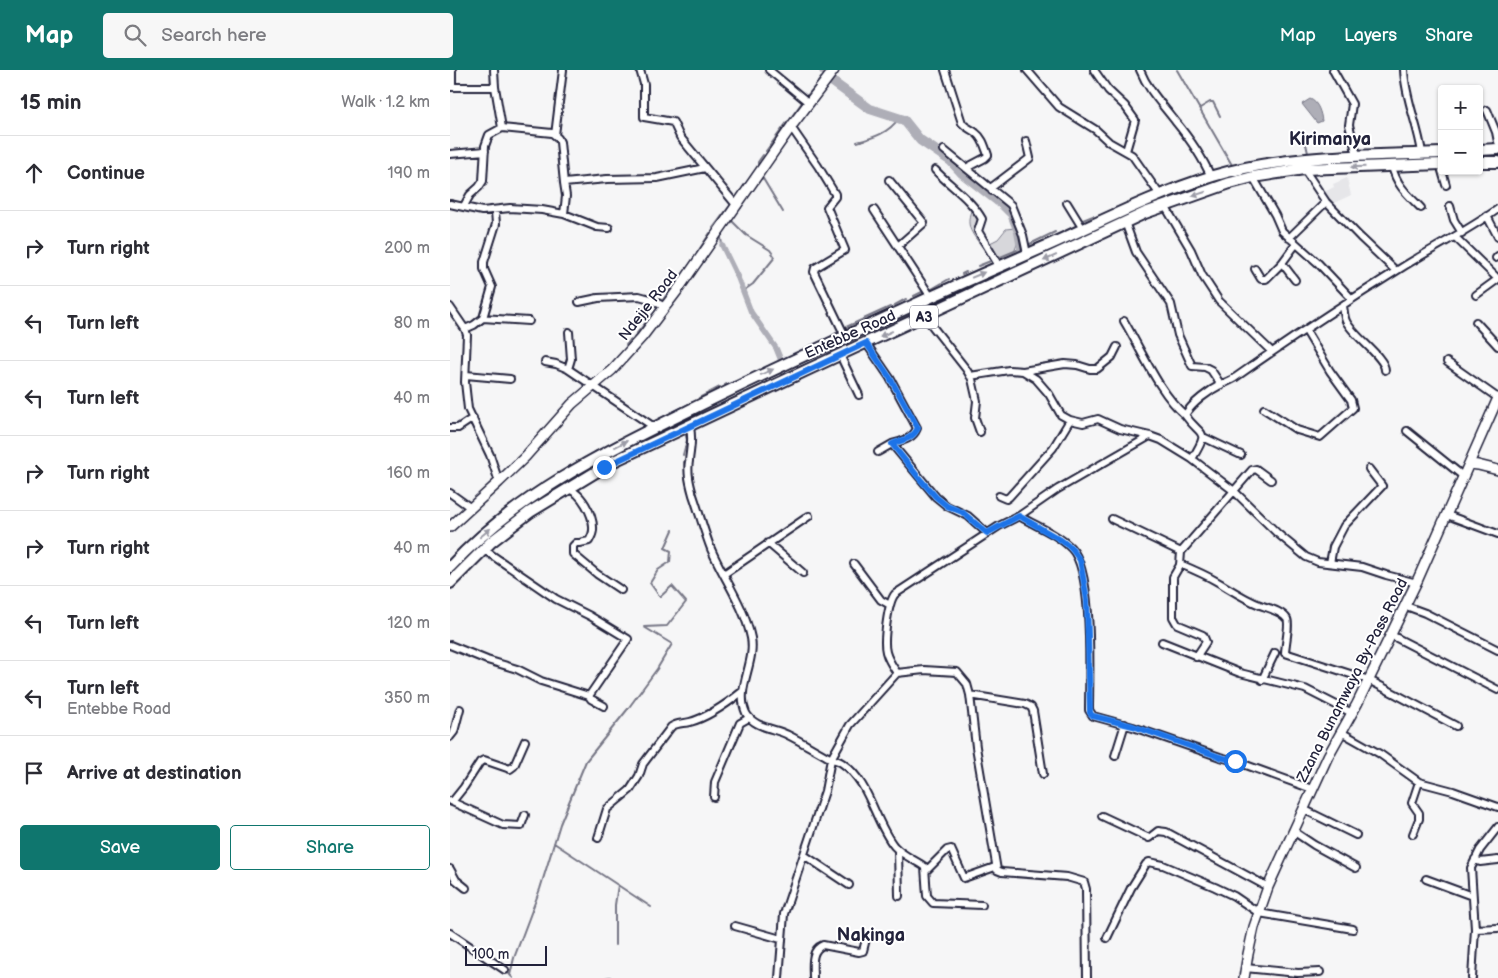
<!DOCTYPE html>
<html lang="en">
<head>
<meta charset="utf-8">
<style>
  body { margin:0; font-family:"Balsamiq Sans",sans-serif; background:#f7f7f7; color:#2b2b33 }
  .controls { position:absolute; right:15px; top:15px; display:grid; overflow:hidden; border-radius:5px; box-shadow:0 1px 4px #0004 }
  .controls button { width:45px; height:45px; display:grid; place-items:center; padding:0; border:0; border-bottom:1px solid #e1e1e2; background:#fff; color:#2b2b33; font:25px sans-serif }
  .scale { position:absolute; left:15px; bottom:12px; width:82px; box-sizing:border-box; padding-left:5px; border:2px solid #22223b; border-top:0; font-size:14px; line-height:18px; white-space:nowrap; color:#22223b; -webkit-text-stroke:4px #fff; paint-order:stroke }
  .stop { position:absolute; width:15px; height:15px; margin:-11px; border:4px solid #1a73e8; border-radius:50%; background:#fff }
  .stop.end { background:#1a73e8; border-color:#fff; box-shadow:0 1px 5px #0008 }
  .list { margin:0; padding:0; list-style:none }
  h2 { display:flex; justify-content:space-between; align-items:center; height:65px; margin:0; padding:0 20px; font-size:21px }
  h2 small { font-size:16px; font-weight:400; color:#7c7c81 }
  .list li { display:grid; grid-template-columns:32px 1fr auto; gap:15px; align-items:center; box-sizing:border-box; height:75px; padding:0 20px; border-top:1px solid #e1e1e2 }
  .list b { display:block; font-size:19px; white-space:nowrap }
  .list p { margin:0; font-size:16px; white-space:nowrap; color:#7c7c81 }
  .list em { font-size:16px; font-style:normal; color:#7c7c81 }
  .actions { display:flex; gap:10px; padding:15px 20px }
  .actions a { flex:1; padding:11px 0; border:1px solid #0f766e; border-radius:5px; text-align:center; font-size:18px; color:#0f766e }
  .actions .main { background:#0f766e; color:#fff }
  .icon { flex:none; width:28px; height:28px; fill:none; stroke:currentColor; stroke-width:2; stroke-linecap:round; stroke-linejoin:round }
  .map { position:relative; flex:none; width:1048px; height:908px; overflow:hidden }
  header { display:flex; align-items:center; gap:30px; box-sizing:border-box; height:70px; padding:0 25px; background:#0f766e; color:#fff }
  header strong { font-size:24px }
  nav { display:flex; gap:28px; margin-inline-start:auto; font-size:18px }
  .search { width:350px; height:45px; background:#f7f7f7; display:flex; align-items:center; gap:12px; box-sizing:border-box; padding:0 18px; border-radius:5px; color:#7c7c81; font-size:19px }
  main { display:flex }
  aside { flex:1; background:#fff }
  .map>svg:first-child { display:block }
  .built { fill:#e6e6e9 }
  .green { fill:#d7d7db; stroke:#7c7c8b }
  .water { fill:#aeaeb7; stroke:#767685 }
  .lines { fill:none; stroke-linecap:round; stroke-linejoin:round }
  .stream { stroke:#767685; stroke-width:2 }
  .canal { stroke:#aeaeb7; stroke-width:5.5 }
  .river { stroke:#aeaeb7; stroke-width:10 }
  .street-casing { stroke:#22223b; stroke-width:10 }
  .secondary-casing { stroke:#22223b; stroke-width:12 }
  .primary-casing { stroke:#22223b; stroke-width:14 }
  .street { stroke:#fff; stroke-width:6 }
  .secondary { stroke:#fff; stroke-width:9 }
  .primary { stroke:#fff; stroke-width:10 }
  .oneway { fill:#9c9ca7 }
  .route { stroke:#1a73e8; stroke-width:6 }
  .labels { text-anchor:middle; stroke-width:4; stroke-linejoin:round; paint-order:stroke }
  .shield { fill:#fff; stroke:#646476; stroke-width:1 }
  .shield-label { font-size:14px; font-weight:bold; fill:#22223b }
  .street-label { font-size:15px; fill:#22223b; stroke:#fff }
  .quarter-label { font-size:18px; font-weight:bold; fill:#22223b; stroke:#fff }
</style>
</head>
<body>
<header>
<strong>Map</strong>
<div class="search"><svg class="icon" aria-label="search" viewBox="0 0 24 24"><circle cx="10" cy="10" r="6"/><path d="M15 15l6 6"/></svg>Search here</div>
<nav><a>Map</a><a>Layers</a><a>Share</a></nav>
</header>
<main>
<aside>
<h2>15 min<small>Walk · 1.2 km</small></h2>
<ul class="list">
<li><svg class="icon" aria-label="ahead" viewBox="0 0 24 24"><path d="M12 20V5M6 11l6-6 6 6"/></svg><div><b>Continue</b></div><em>190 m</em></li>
<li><svg class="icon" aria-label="right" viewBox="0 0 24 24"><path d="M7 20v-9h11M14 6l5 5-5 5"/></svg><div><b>Turn right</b></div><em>200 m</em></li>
<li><svg class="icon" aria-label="left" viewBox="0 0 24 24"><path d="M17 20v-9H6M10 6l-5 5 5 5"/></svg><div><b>Turn left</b></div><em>80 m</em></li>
<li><svg class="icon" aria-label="left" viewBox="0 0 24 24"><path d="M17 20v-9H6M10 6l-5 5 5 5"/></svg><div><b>Turn left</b></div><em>40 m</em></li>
<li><svg class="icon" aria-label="right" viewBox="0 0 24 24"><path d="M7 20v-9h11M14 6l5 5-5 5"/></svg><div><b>Turn right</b></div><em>160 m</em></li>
<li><svg class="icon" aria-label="right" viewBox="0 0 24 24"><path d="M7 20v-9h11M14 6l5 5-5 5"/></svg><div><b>Turn right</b></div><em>40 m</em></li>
<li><svg class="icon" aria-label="left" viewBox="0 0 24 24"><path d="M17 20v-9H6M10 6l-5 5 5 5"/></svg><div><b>Turn left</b></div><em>120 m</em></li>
<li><svg class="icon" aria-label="left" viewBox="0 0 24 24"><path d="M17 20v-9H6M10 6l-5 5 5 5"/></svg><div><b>Turn left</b><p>Entebbe Road</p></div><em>350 m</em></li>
<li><svg class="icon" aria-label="arrive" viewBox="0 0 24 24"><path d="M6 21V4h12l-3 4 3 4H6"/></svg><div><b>Arrive at destination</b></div></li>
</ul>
<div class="actions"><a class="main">Save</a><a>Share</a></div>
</aside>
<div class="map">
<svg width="1048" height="908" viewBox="0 0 1048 908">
  <rect width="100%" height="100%" fill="#f6f6f7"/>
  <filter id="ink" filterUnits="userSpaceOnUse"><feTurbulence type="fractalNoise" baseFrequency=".02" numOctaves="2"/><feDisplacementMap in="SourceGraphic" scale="10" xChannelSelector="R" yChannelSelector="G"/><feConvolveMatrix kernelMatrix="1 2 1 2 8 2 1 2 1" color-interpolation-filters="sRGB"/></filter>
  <g filter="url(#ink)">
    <path class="built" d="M897,108L901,125L882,134L874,122L884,117L883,114Z"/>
    <path class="green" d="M521,141H525L530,150L527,160L534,177L533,178C523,165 515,157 521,141Z
      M565,158C571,169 566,178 561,188L547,194L538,174L548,169L556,159Z"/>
    <path class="water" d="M860,29C868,32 871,43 872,51L867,53L852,34Z"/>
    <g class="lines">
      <path class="stream" d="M727,0L782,95
        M368,12L371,8
        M357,26L367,14
        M750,38L760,32H763L770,46
        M342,46L353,31
        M407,72C423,68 439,63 449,48
        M856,74L858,83
        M925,80H932
        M937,80L956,79
        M316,81L338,51
        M865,83H871
        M312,107L333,142
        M307,113L322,92
        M284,130L308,97V92L313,85
        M282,148L281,150L296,165L320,180L325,187L303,214L293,221
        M633,150L643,146
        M263,158L281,134
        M268,167L271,168L272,175
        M580,174L605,162
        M247,183L260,163
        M548,188L572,178
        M528,196L543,190
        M234,203L244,188
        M579,203L598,194
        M512,204L516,202
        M556,213L572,206
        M480,220L499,209
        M464,226L472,222
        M212,231L230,207
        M445,235L456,229
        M202,246L208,237
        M394,258L440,237
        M184,267L198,250
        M376,270L389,261
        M176,275L180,270
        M275,315L277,314
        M249,328L270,317
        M202,353L243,332
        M185,362L195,357
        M167,371L175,367
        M145,382L162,374
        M233,385L237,370L235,362
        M135,389L142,384
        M234,392L238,421
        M0,489L22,467
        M104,773L201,837
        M165,875V835L168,815
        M50,901L60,904
        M63,908L60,905L64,888L90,819L110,754L136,691L177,640L207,599L222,574L194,557L217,556L236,532L222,516L210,527L200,513L208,500L220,492L221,481L215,478L223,460
        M155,908L160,907"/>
      <path class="canal" d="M272,175L288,208L301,242L326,278L332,293"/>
      <path class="river" d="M374,0L375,1
        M380,10L420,39L454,50L470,70L501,91L512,103L553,135L562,144L569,162L572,178"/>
      <g class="street-casing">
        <path id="street" d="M2,0V17
          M44,0L45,17
          M190,0L194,14V47L223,52L230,67L287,136
          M319,0L359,33
          M495,0L512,53C516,58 521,59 526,63C533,68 535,77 538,85L535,88L516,98
          M577,0L609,37L646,60L659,72L682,85L710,125
          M644,0L658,20L675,36L685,50L676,81
          M690,0C698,20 712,34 725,51C739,68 752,86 761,107
          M883,0L902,34L899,55L907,85
          M954,0C955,28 968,55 972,83
          M0,17H45L52,58
          M1037,40L1046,62L1048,72
          M341,57L368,96L385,124V127L377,137L395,180L365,198L364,202L395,266
          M105,65L113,0
          M494,80L561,135L573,165L577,184
          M0,84L35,81
          M942,96C946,115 958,125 971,138
          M854,99L876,132L910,167L946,201
          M485,100C500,116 521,129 532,149L528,161L549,196
          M992,101L996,115
          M803,107L825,145L832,161L868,193L902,229
          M439,110L474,153L448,176
          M542,121V117L580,88L576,71
          M617,133L633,159
          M0,134L32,141L60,138L92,140L114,144L147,157L159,158
          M14,136L20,125L29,117L33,111L35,76L39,65L52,58L102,63L108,68L110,72L114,113L157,109L207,108L255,98
          M715,136L741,180L752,205L769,231L822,282
          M1000,136L1004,150L1012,163
          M424,140L481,227
          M114,144L116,126L114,113
          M1037,146L1048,167
          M675,152L686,182L721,234L728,265L742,296L755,297L761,300L771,315
          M1005,167L1048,209
          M839,168L876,132
          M1046,188L1048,186
          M832,193L845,210
          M805,199L811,209H816L832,193L846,174
          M1026,225L1048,209
          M129,232L148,228L189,226L200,229L215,237
          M893,236C894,241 894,247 896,251C903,266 935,287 935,300
          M0,237L15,259L17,265L15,312L18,339L40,385L49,412
          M473,247L479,252L516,299L522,309L527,331L525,348L530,362
          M33,248L79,251
          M674,251C692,281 709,323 735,345
          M1026,252L1048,276
          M15,259L24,255L33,248L42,217L34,199V192L46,154L45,141
          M416,273L440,308L467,358C463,369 452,371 442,374
          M390,285L409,325
          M95,292L106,294L118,299L204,357
          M997,292L1048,328
          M118,299L121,289L119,262
          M573,301L615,294L627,295L640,299H647L662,287L667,277
          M16,305L60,309
          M520,306L559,300L573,301L586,309L599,324L611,345L620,350L633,353L648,349L670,359L700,366L711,370L742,389L784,421L827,463L856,487L868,492L912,497L936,505L967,513
          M814,339L847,360L870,367L903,338L901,330L880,301L856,261
          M0,358H8L23,348
          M238,358H240C243,370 240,379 239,391C237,403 240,414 243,425C249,442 254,461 261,479C274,509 294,535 301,568C306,593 285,619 296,643C304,658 325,658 338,665C352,672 365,680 378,687C383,690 388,690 392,693C420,712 424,751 444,776C452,785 465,790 475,797L477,826L483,833L532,835
          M957,361L1014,407
          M753,367L791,385
          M428,382L442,374L486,427L497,436L518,446L537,463
          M742,389C761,358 751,368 735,345C742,333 760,320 772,314C777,312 782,310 786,307C840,269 895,233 951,198C983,178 1017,161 1048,139
          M116,419C131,420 144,446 143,460C143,464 141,467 139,471L130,473H126L123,476V484L147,504L171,520
          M0,423L21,438
          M549,426L556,429L559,427L603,378L620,350
          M997,445L1048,464
          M569,446C586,456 608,464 621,478C644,501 639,605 639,640L643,646L683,657L770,687L785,691L862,719
          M662,449L731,482
          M318,473L353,503
          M33,479L106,529L140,546L178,569L139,626
          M880,493L883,477L894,456L932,416L919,399
          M404,494L431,530L440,535
          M730,494C742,499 754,504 766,511C780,519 794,529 810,535C818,538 832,541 837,549C840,554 835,576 835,583L919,610L1006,656
          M274,504L359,446
          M956,536L975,543L1048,580
          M941,565L1048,620
          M712,572L790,603L855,619L902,643
          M0,575L37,590L67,599L91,611L139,626L141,629L154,636
          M746,587L756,572L753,565L727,554L723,547V507L730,495L731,482L802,400L806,399L821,410
          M447,603C443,597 438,590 436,582C433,571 438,532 445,524L549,456L569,446L608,419L700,366
          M812,610L825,583
          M520,625L575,634L581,637L583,641L593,704
          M891,662L930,684L969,712L1003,721L1048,737
          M0,667L4,662L10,639
          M665,686L675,654
          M264,727L265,712L290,653L299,648
          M0,731L53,755L71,756L75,745
          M2,732L14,717L30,692L34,690L60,699L64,696L75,671
          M853,739L906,765
          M652,746L699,768L708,761L716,762L818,817
          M843,761L864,775L906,798
          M963,764L969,749V743L962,733L969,712
          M148,768L157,739L180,720L189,706L193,694L221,657C228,652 233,654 240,652C259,647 278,633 293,621
          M448,780L449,826
          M354,785L399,815
          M1025,789L1030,792L1048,790
          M0,799L6,810L16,818
          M476,801L497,780L501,779L514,808L545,797
          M976,809L1022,826
          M285,856L331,869
          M1025,859L1048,858
          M0,863L55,900
          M657,868L681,818L696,794L699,792L713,795L765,817L784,826L809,843L903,859
          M795,898L848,903L870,902
          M329,908L334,844L375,721L381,689L400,655L447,603L474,600L507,602L517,614L520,625L526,677L547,800L552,802L617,807L634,812L636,819L637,908
          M363,908C363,896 360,880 373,875L409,882L413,881L417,865
          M1022,908L1025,859L1021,798L1030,780L1048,757"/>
      </g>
      <g class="secondary-casing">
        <path id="secondary" d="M1020,394L1028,395L1048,400
          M0,457L49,412L75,387L122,334L162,300L192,267L227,221L343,54L384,0
          M794,908L798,884L804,857L818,817L878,686L907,634L968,509L1048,328"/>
      </g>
      <g class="primary-casing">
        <path id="primary" d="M1029,80L1048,79
          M1029,92H1048
          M0,497C64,427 149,385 232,344C309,305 388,270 466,234C511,213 556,194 601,174C654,150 707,123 763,106C837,84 915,86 992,83
          M0,513L41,472L80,442L164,391L357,300L695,143L780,113L803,107L854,99L992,94"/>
      </g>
      <use href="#street" class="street"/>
      <use href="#secondary" class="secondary"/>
      <use href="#primary" class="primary"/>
    </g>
    <defs><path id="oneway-solid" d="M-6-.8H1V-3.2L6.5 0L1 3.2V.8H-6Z" transform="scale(1.25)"/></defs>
    <g class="oneway">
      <use href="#oneway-solid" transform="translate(908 97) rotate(178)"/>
      <use href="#oneway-solid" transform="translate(749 124) rotate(162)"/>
      <use href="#oneway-solid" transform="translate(600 188) rotate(156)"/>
      <use href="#oneway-solid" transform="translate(528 205) rotate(-23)"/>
      <use href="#oneway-solid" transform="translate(436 264) rotate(156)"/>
      <use href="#oneway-solid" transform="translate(317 302) rotate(-24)"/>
      <use href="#oneway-solid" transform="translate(171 374) rotate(-27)"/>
      <use href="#oneway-solid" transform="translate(35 463) rotate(-40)"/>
    </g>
  </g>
  <g class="lines" filter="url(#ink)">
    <path class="route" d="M154,397L416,273L440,308L468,358C463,369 452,370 442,374L469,408L486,427L497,436L512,442L537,463L569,446L611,470L621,478L630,490L637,530L640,643L643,646L683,656L770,687L785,691"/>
  </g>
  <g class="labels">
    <rect class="shield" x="460" y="235.5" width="28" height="23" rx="4"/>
    <g class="shield-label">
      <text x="474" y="252">A3</text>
    </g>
    <g class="street-label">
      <text transform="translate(198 235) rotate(-52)" y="5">Ndejje Road</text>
      <text transform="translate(400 264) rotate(-24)" y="5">Entebbe Road</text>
      <text transform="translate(902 610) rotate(-63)" y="5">Zzana Bunamwaya By-Pass Road</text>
    </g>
    <g class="quarter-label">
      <text x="880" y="75">Kirimanya</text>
      <text x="421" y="871">Nakinga</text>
    </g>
  </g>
</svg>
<div class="controls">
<button>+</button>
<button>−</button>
</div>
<div class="scale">100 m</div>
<div class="stop" style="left:785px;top:691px"></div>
<div class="stop end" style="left:154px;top:397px"></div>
</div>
</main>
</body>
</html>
